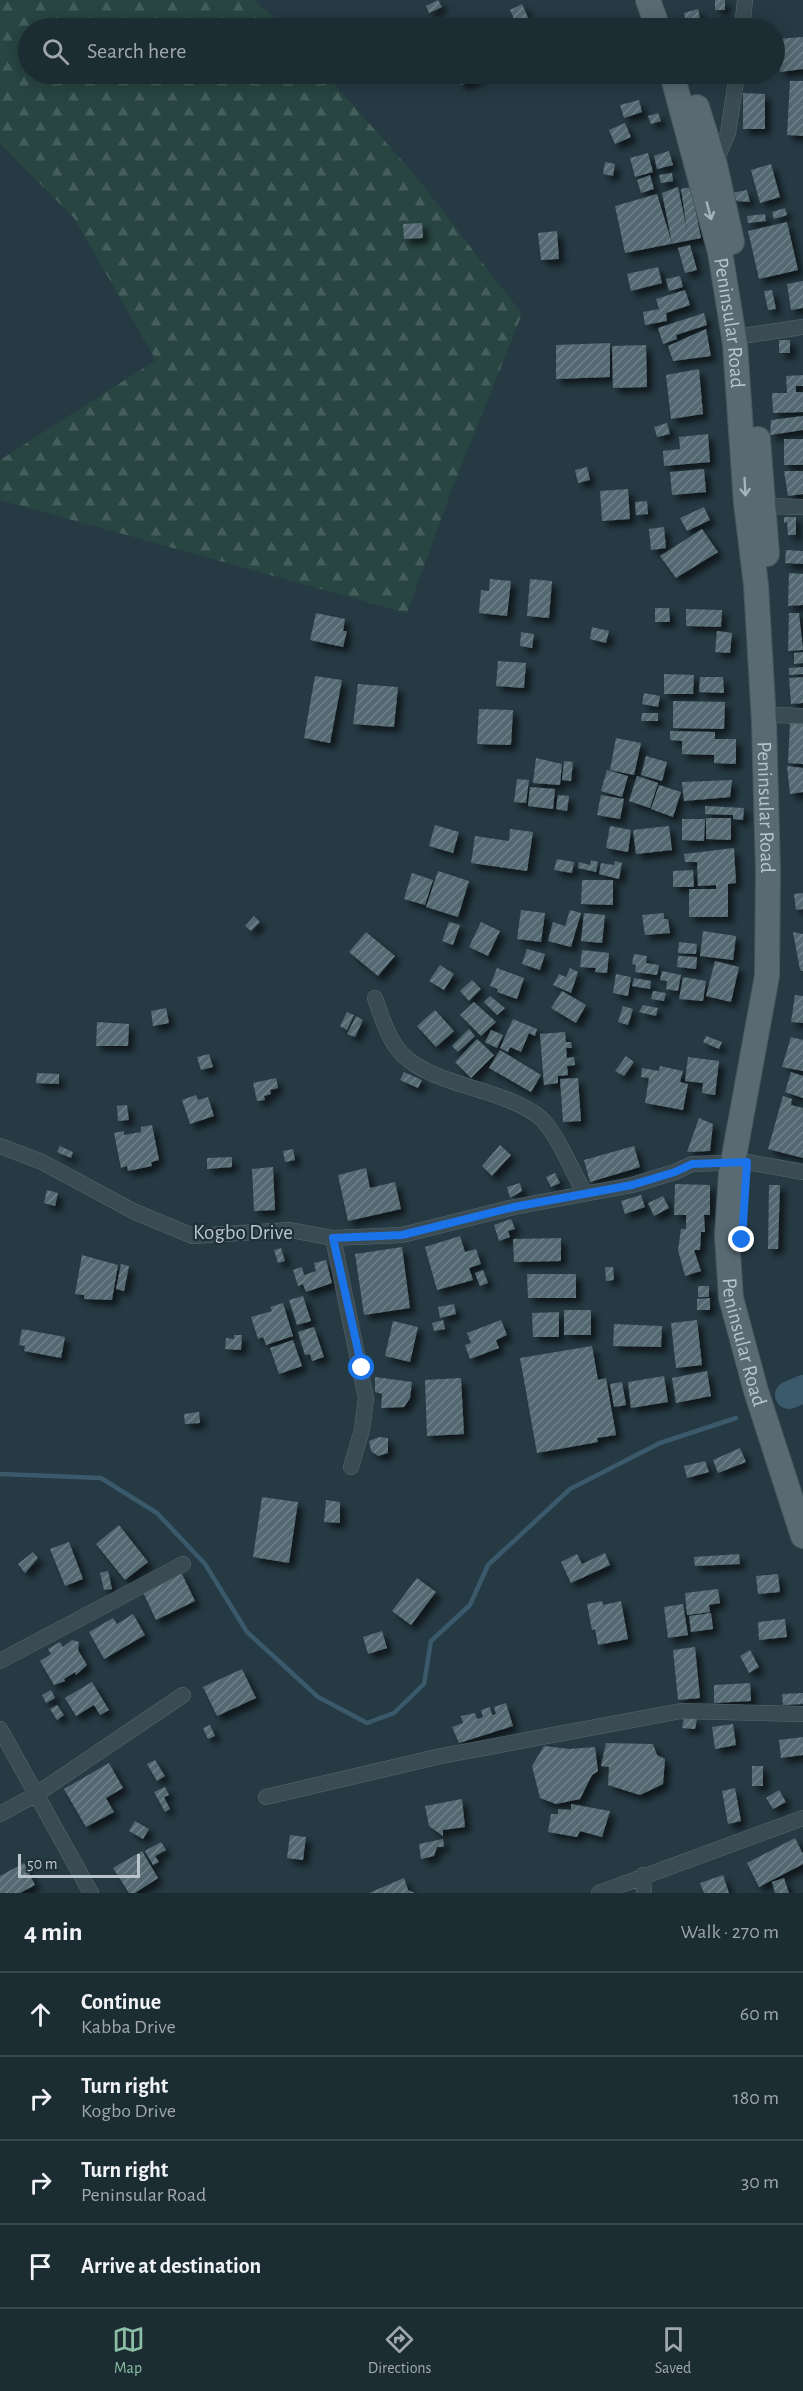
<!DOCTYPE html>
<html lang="en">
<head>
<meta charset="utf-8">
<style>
  body { margin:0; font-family:"Alegreya Sans",sans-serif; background:#25343b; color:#f1f3f6 }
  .scale { position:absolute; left:18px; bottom:15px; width:122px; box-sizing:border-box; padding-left:6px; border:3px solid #b8c5cd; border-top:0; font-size:16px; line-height:21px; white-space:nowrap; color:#b8c5cd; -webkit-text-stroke:4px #1f3039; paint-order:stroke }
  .stop { position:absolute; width:18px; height:18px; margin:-14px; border:4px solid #1a73e8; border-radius:50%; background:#fff }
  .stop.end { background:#1a73e8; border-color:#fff; box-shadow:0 2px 6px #0008 }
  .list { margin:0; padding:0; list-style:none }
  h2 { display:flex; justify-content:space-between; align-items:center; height:78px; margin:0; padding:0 24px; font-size:26px }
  h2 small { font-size:20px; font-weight:400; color:#a0a7ac }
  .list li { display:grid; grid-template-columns:39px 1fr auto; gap:18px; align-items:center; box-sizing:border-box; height:84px; padding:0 24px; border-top:2px solid #3a484e }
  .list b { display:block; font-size:22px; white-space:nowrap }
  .list p { margin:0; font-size:20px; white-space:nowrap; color:#a0a7ac }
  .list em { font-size:20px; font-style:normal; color:#a0a7ac }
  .icon { flex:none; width:33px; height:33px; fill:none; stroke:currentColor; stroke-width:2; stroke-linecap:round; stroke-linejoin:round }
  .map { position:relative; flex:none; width:803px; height:1893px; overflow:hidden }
  .search { position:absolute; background:#1c2c33; box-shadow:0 3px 15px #0003; left:18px; right:18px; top:18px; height:66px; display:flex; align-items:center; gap:15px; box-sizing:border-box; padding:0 21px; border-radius:33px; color:#a0a7ac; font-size:22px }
  .sheet { height:414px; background:#1c2c33 }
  nav { display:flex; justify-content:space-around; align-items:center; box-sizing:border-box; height:84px; border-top:2px solid #3a484e; background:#1c2c33; font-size:16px; color:#a0a7ac }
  nav a { display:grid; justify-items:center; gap:3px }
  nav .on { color:#8abfa5 }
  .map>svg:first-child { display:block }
  .forest { fill:url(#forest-firs) }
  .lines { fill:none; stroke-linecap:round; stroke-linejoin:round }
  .stream { stroke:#3a5a6b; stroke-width:4.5 }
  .river { stroke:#3a5a6b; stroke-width:28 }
  .building { fill:url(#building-hatch); filter:url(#shadow) }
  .street-casing { stroke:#596871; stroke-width:16 }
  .primary-casing { stroke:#475760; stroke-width:26 }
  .street { stroke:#3b4b53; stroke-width:15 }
  .primary { stroke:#596a73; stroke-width:24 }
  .oneway { stroke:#a5b3bb }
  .route { stroke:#1a73e8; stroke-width:8 }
  .labels { text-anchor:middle; stroke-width:4.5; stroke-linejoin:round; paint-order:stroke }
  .street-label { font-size:21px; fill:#b8c5cd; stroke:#1f3039 }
</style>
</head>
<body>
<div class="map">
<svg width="803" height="1893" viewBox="0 0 803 1893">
  <defs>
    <pattern id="forest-firs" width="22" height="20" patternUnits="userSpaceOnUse" patternTransform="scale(1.5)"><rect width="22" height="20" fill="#284541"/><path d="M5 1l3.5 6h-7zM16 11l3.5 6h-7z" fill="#455e5b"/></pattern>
    <pattern id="building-hatch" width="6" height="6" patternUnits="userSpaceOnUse" patternTransform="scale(1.5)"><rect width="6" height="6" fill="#526771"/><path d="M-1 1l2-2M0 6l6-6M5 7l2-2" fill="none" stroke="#70828a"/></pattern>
    <filter id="shadow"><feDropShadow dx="5.5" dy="5.5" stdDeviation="3" flood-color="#0009"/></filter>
  </defs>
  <rect width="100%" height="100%" fill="#263a44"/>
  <path class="forest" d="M0,0H254L286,28H28V74H326L418,179L522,314L449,497L407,613L0,500V460L156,360L74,218L0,143Z"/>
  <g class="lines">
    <path class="stream" d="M0,1474L101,1478L157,1513L205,1564L247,1632L318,1697L367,1723L394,1713L424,1684L431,1641L470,1605L488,1565L570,1489L660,1443L736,1418"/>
    <path class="river" d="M789,1395L803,1389"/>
  </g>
  <path class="building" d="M438,0L442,7L429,13L426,6Z
    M715,0H725V10H715Z
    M522,4L530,22L518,27L510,10Z
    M698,9L701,23L687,26L684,13Z
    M803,37V69L780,72L777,39Z
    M456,74H477L479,78L461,85Z
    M790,81H803V136L787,135Z
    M743,93L765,94V129H743Z
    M639,100L642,112L624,118L620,105Z
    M658,113L661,121L651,124L648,116Z
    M625,123L631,137L615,144L609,130Z
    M669,151L673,165L657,169L654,156Z
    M648,153L653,172L635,177L630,158Z
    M605,162L615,164L613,176L603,174Z
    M771,164L780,197L760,203L751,170Z
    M672,173L673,181L661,183L659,175Z
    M650,175L654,189L641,193L637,180Z
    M678,187L687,230L681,189L691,187L701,238L625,253L615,206L657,194L672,243L662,193Z
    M747,190L750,202L737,201L732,193Z
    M785,208L787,215L774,219L772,212Z
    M765,214L766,221L748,223L747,216Z
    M787,222L798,270L759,279L748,231Z
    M422,223L423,238L404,239L403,224Z
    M557,231L559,259L541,260L538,233Z
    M690,245L697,270L685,273L678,248Z
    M658,267L662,283L631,291L627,274Z
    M680,276L683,287L669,291L666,279Z
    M803,281V308L791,310L787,284Z
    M685,290L690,305L666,313L667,321L645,325L643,312L659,309L656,299Z
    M772,290L776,309L768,310L764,291Z
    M704,313L707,325L676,335L677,339L663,344L658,328Z
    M706,329L711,356L673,361L668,346Z
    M779,340H790V353H779Z
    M610,343V377L556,379V345Z
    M646,345L647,387L613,388L612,346Z
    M699,369L703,414L671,419L666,375Z
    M803,375V386H796V392H803V412L773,413L772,393H787L786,376Z
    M803,416V430L770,435L771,420Z
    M667,423L670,434L657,437L654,427Z
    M708,434L710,462L664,466L663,451L680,449L679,437Z
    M784,439H803V465H784Z
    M587,467L590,480L578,483L575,470Z
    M704,469L706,492L672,495L670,472Z
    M784,471H803V494L788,496Z
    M628,489L630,519L602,521L600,491Z
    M647,501L648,514L636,515L635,502Z
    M704,507L710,520L687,531L680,518Z
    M784,517H796V535H788L787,522L784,523Z
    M664,527L666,548L651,550L649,529Z
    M702,529L718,552L676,578L660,556Z
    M786,550L803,551V564L785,563Z
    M789,573L803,574V605L788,606Z
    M490,579L511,581L507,616L479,613L481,590L489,591Z
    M530,579L552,581L549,618L527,616Z
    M655,608H669L670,622H655Z
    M686,609L722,610L721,627L686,626Z
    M316,613L345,619L343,631H347L343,647L310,640Z
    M789,613H799L803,650L788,651Z
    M592,627L609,631L606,643L590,639Z
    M717,631L732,633L730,653L715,652Z
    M521,632L534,634L532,648L520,646Z
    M803,652V663L794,664V653Z
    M498,661L526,663L524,688L496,686Z
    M803,667V674L789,675V668Z
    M664,674L694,675L693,694H664Z
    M315,676L342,680L330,743L304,738Z
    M700,677H723L724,693L699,692Z
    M803,677V703L791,704L789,678Z
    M358,684L398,687L394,727L353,724Z
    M644,693L660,696L658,707L642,704Z
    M673,701L725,702L724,729L673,728Z
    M479,709L513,710L511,745L477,744Z
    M642,713H658V721H641Z
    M790,723H803V764L788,763Z
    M670,731L715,732V739H736V764L714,763V755L682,754V741L670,740Z
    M616,738L641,743L634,775L610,770Z
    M646,756L667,762L662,781L641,775Z
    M536,758L562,764L560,785L533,783Z
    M564,761L573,762L571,781L562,780Z
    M787,766L803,768V792L790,794Z
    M607,770L628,776L622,797L601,791Z
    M637,776L658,783L650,808L629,801Z
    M517,779L529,780L526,803L514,802Z
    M732,780L730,797L684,801L682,782Z
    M659,785L681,792L673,817L651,809Z
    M530,787L555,789L553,809L528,806Z
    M558,795L569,796L567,811L556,809Z
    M601,795L624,799L620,819L597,815Z
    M705,806L744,808L743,820L733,819V815L705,814Z
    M706,818H731V840L706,839Z
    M682,819H705L704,841L682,840Z
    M435,825L459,832L453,853L429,846Z
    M610,826L631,830L628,852L606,848Z
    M669,826L672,850L636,854L633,830Z
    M510,829L533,832L527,871L471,863L475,836L509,841Z
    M734,848L736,883L728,884V917H689V889H716V885L698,886L697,862H685L684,854Z
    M557,859L574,862L572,873L554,870Z
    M591,860L598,862L596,872L578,868L579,862L590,865Z
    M615,861L622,863L619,879L599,874L601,863L614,865Z
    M693,870L694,887H673V871Z
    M438,871L469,881L458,917L426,907Z
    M412,873L433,880L425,905L404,899Z
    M582,880H613V905L581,904Z
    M803,893V909L796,910L794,894Z
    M521,910L545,913L541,942L517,939Z
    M570,910L581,913L571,947L548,941L553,922L565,926Z
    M584,913L605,915L602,943L581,941Z
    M664,913V919H668L670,933L645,935L642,915Z
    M254,916L260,922L251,931L245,926Z
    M449,922L460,925L453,945L442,941Z
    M481,922L500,931L488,956L469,947Z
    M703,931L736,936L733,960L700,956Z
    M366,932L395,956L378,976L349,952Z
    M793,932L803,934V971L800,970Z
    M679,942L697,944L696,954L678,953Z
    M527,949L545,954L540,970L522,964Z
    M582,950L609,953L607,973L595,972L596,968L580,967Z
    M634,954L647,956L646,963L659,965L657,975L635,972L636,965L632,964Z
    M678,956L697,957L696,969L677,967Z
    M715,961L739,967L731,1002L706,996Z
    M440,965L454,974L444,990L429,981Z
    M497,968L524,978L517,999L497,992L498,989L490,986Z
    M570,968L578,972L571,993L553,985L559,974L566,977Z
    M662,971L681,975L678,991L666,989L667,981L660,980Z
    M616,974L631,977L628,996L613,993Z
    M683,977L706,981L703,1001L679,999Z
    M634,978L651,981L650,989L632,986Z
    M472,980L481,989L469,1001L460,991Z
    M562,991L586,1005L576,1023L551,1008Z
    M653,991L666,993L664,1001L651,999Z
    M795,995L803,996V1023L791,1022Z
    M490,996L505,1008L497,1015L484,1002Z
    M474,1002L496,1022L481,1036L460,1015Z
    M643,1005L658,1008L656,1016L639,1012Z
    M623,1006L633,1009L628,1025L618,1022Z
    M166,1008L169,1023L153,1026L151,1011Z
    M435,1010L454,1031L436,1047L417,1026Z
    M347,1012L354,1015L347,1030L340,1026Z
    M356,1016L363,1020L355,1037L347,1034Z
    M513,1019L537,1029L535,1036L529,1033L521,1052L510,1047L508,1052L500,1048Z
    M97,1022L129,1024L128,1046H96Z
    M469,1029L475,1036L458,1052L452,1046Z
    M491,1030L503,1035L497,1048L485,1042Z
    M565,1032L566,1042H571L572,1048H566L567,1058L574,1057L575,1065L567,1066L568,1075L558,1076V1083L544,1085L540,1034Z
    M706,1036L722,1042L719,1049L703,1042Z
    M791,1037L803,1040V1071L782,1067Z
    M477,1039L494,1055L471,1078L455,1062Z
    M500,1050L541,1075L531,1092L489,1068Z
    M209,1054L213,1067L201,1070L197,1057Z
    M626,1056L634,1062L624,1076L615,1071Z
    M688,1057L719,1061L715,1095L702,1093L703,1083L685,1081Z
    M660,1066L683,1071L680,1082L688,1084L683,1110L645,1103L649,1078L641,1077L642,1068L659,1071Z
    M404,1072L422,1080L418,1088L400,1080Z
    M791,1072L803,1076V1098L785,1092Z
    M37,1073L59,1074V1084L36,1083Z
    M276,1078L278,1088L270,1090L271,1094L264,1096L265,1100L257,1101L253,1083Z
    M578,1078L581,1121L563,1122L560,1079Z
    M196,1095L198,1100L208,1097L214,1116L190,1124L182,1100Z
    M783,1096L792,1099L791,1105L803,1108V1158L768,1149Z
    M127,1105L129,1120L118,1121L117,1106Z
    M699,1118L713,1124L710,1151L687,1152Z
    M152,1125L159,1160L151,1162L152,1166L128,1171L127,1166L121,1168L114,1133L124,1131V1135L141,1132V1127Z
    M500,1145L511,1155L492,1176L482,1166Z
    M60,1146L73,1152L71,1158L57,1152Z
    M634,1146L640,1167L590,1182L584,1160Z
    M293,1149L295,1160L285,1162L283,1151Z
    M232,1157V1167L207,1169V1158Z
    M273,1167L275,1210L254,1211L252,1169Z
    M366,1168L370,1188L395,1182L401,1209L348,1221L338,1175Z
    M555,1173L560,1183L551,1187L546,1177Z
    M520,1183L522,1191L510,1198L507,1187Z
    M675,1184L710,1185V1215H704L705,1232H701L700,1250H694L701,1271L685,1276L678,1250L681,1229H686V1215H674Z
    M769,1185H780L778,1249H768Z
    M47,1190L58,1193L55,1206L44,1203Z
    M641,1195L645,1207L625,1214L621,1201Z
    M663,1196L669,1208L654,1216L648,1203Z
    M511,1219L515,1229L508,1231L510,1237L499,1241L494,1225Z
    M460,1236L465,1252L476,1249L481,1264L469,1268L473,1280L437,1290L425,1247Z
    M561,1238V1261L514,1262L513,1239Z
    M402,1247L410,1308L364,1315L355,1254Z
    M281,1248L285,1261L278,1263L274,1250Z
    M82,1255L118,1265L112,1300L84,1299V1295L75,1294Z
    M326,1260L332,1283L306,1292L303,1284L298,1286L293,1270L302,1267L304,1275L316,1271L314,1263Z
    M121,1264L129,1266L124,1291L116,1289Z
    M605,1267H613L614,1280L606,1281Z
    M483,1270L488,1283L480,1286L475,1273Z
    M527,1274H576V1298H528Z
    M698,1286H709V1297H698Z
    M303,1296L311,1321L297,1325L289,1300Z
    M710,1298V1310H697V1299Z
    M283,1303L293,1336L266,1345L263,1337L258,1339L251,1317L272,1311L270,1307Z
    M454,1304L456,1314L440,1318L438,1307Z
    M564,1310H591V1335H564Z
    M559,1312V1337H533L532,1313Z
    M443,1320L445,1329L434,1331L432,1323Z
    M501,1320L507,1335L496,1340L499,1348L470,1359L465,1345L471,1343L467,1333Z
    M697,1320L702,1365L676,1368L671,1323Z
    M393,1321L418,1327L410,1362L385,1356Z
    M614,1324L662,1326L661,1347L613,1346Z
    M314,1327L324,1357L312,1361L310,1354L305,1355L298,1332Z
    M22,1329L65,1337L61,1358L24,1351L25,1346L19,1345Z
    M234,1335H242L241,1350L225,1349L226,1338L234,1339Z
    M293,1340L302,1366L279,1374L270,1348Z
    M592,1346L598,1380L606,1378L616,1435L597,1438L598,1442L537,1453L520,1358Z
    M707,1371L711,1396L676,1403L672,1378Z
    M664,1376L668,1402L631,1408L628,1382Z
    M375,1377L412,1382L410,1398L404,1407L381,1408L382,1394L375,1392Z
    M461,1378L464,1434L427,1436L425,1380Z
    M622,1382L626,1405L614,1407L610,1384Z
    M199,1412L200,1423L185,1424L184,1414Z
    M379,1437L388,1438V1453L378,1456L371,1451L369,1441Z
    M740,1448L746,1462L718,1473L713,1460Z
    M705,1461L709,1472L687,1478L684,1466Z
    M262,1497L298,1502L289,1563L253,1557Z
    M326,1500L340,1502V1523L324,1522Z
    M119,1525L148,1562L125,1580L96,1544Z
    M69,1542L83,1579L65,1586L50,1549Z
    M33,1552L38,1558L25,1573L18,1564Z
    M605,1553L610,1565L571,1583L561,1562L577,1554L582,1564Z
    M739,1554L740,1564L695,1566L694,1557Z
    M108,1571L112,1589L104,1590L100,1573Z
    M181,1572L195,1601L156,1620L142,1590Z
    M778,1574L780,1592L758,1594L756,1576Z
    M417,1578L436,1592L411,1625L392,1611Z
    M718,1589L720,1603L709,1605L710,1612L687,1615L685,1593Z
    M602,1601L603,1605L621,1601L628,1639L598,1645L595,1629L592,1630L587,1604Z
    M683,1604L688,1635L668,1638L664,1607Z
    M711,1613L713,1629L691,1632L689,1616Z
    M133,1614L145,1635L104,1659L89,1632L113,1618L117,1624Z
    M785,1619L787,1637L759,1640L758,1622Z
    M382,1631L387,1648L368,1654L363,1637Z
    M72,1640L79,1642L78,1650L87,1665L76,1675L75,1672L64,1679L65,1681L54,1685L40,1661L51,1654L48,1649L60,1642L63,1647Z
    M695,1647L700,1698L678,1700L673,1650Z
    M750,1650L759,1667L749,1673L740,1656Z
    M242,1669L256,1698L217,1716L203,1687Z
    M92,1682L109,1710L100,1715L94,1705L76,1716L65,1698Z
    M750,1683L751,1701L714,1703V1685Z
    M51,1690L55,1698L46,1703L42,1695Z
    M803,1693V1704L783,1705L782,1694Z
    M506,1703L513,1726L459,1743L452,1727L463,1723L461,1716L475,1713L477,1719L483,1717L481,1710L490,1707L492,1715L496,1714L494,1707Z
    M57,1705L64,1715L57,1720L50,1709Z
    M684,1718L697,1719L695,1729L682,1728Z
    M733,1724L736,1745L715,1749L712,1727Z
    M210,1725L215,1736L208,1739L203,1728Z
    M803,1737V1755L781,1758L779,1740Z
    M606,1743L653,1744L657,1755L665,1759L663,1784L640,1795L608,1785L609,1767L601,1766Z
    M544,1746L569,1749L595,1747L598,1771L592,1775L580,1799L556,1804L540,1798L532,1766Z
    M155,1760L165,1776L157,1781L147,1764Z
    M109,1763L123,1788L106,1798L114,1812L86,1827L64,1789Z
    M752,1766H763V1786H752Z
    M165,1787L169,1795L164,1797L170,1809L165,1812L154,1792Z
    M735,1788L741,1821L728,1824L722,1791Z
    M779,1790L786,1802L773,1809L766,1798Z
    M462,1799L465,1827L443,1830V1836L429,1826L425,1806Z
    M571,1804L610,1811L602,1837L580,1831L577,1837L548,1832L551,1814H558V1809L571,1810Z
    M135,1821L149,1829L143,1839L129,1831Z
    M290,1835L306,1837L303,1860L287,1858Z
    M795,1838L803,1854V1864L759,1887L747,1863Z
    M443,1839L444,1847H437L434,1856L421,1859L419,1844Z
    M161,1842L166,1850L155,1856L159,1862L153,1865L145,1851Z
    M142,1851L158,1878L135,1893H129L113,1868Z
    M24,1863L35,1885L20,1893H0V1876Z
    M723,1875L729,1893H704L700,1883Z
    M404,1878L408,1890L415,1893H369Z
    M784,1878L789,1893H775L772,1882Z"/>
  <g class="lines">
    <g class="street-casing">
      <path id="street" d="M742,28L745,0
        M714,166L728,133L737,74
        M749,335L803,327
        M764,506L803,507
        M774,715L803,716
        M375,998C382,1017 388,1040 403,1055C433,1085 500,1088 537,1115C556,1129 572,1172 585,1193
        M0,1146L42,1162L135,1212L193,1236L290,1230L333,1238L402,1235L514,1207L632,1185L675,1172L692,1164L747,1162L803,1172
        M333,1238L366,1398L362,1430L351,1467
        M0,1661L183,1564
        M0,1729L91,1893
        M266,1797L441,1756L681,1711L803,1714
        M0,1814L35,1795L183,1695
        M643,1875L644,1893
        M599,1893L803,1818"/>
    </g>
    <g class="primary-casing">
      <g id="primary">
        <path d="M648,0L658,28"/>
        <path id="s1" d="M672,74L720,252L735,344L746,503L756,585L764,722L768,872L767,976L731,1173L727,1236L731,1298L756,1391L803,1536"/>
        <path d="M697,107L715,165L732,242"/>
        <path d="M758,439L767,554"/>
      </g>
    </g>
    <use href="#street" class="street"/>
    <use href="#primary" class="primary"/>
  </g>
  <defs><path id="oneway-shaft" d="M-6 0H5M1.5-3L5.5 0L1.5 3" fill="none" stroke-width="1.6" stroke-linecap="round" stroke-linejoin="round" transform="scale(1.5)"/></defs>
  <g class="oneway">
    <use href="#oneway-shaft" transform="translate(709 211) rotate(75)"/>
    <use href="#oneway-shaft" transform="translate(745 487) rotate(87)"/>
  </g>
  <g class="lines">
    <path class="route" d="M362,1368L333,1238L402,1235L514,1207L632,1185L675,1172L692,1164L747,1162L742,1240"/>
  </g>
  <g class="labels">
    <g class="street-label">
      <text dy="7" stroke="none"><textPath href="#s1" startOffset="256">Peninsular Road</textPath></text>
      <text dy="7" stroke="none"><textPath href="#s1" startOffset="742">Peninsular Road</textPath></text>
      <text x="243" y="1239">Kogbo Drive</text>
      <text dy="7" stroke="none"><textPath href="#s1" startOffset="1282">Peninsular Road</textPath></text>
    </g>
  </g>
</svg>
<div class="scale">50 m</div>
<div class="stop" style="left:362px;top:1368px"></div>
<div class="stop end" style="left:742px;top:1240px"></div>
<div class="search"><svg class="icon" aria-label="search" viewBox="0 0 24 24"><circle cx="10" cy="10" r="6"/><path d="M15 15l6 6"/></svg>Search here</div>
</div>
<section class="sheet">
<h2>4 min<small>Walk · 270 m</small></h2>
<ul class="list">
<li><svg class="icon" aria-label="ahead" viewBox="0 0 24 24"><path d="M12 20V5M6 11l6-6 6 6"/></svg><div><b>Continue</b><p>Kabba Drive</p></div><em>60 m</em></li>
<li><svg class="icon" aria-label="right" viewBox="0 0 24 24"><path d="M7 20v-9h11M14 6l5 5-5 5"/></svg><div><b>Turn right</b><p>Kogbo Drive</p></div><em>180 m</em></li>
<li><svg class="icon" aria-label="right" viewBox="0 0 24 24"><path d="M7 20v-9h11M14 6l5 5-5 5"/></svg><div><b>Turn right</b><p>Peninsular Road</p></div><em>30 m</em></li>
<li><svg class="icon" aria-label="arrive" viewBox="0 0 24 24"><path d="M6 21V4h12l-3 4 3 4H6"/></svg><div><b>Arrive at destination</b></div></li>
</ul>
</section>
<nav>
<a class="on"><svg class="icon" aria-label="map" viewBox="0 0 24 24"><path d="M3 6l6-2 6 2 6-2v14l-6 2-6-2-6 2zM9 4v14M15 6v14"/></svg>Map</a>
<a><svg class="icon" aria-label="directions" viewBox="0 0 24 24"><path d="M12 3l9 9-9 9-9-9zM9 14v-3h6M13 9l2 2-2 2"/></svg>Directions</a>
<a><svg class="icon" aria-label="saved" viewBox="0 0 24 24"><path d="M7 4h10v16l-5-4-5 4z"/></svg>Saved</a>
</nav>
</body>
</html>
